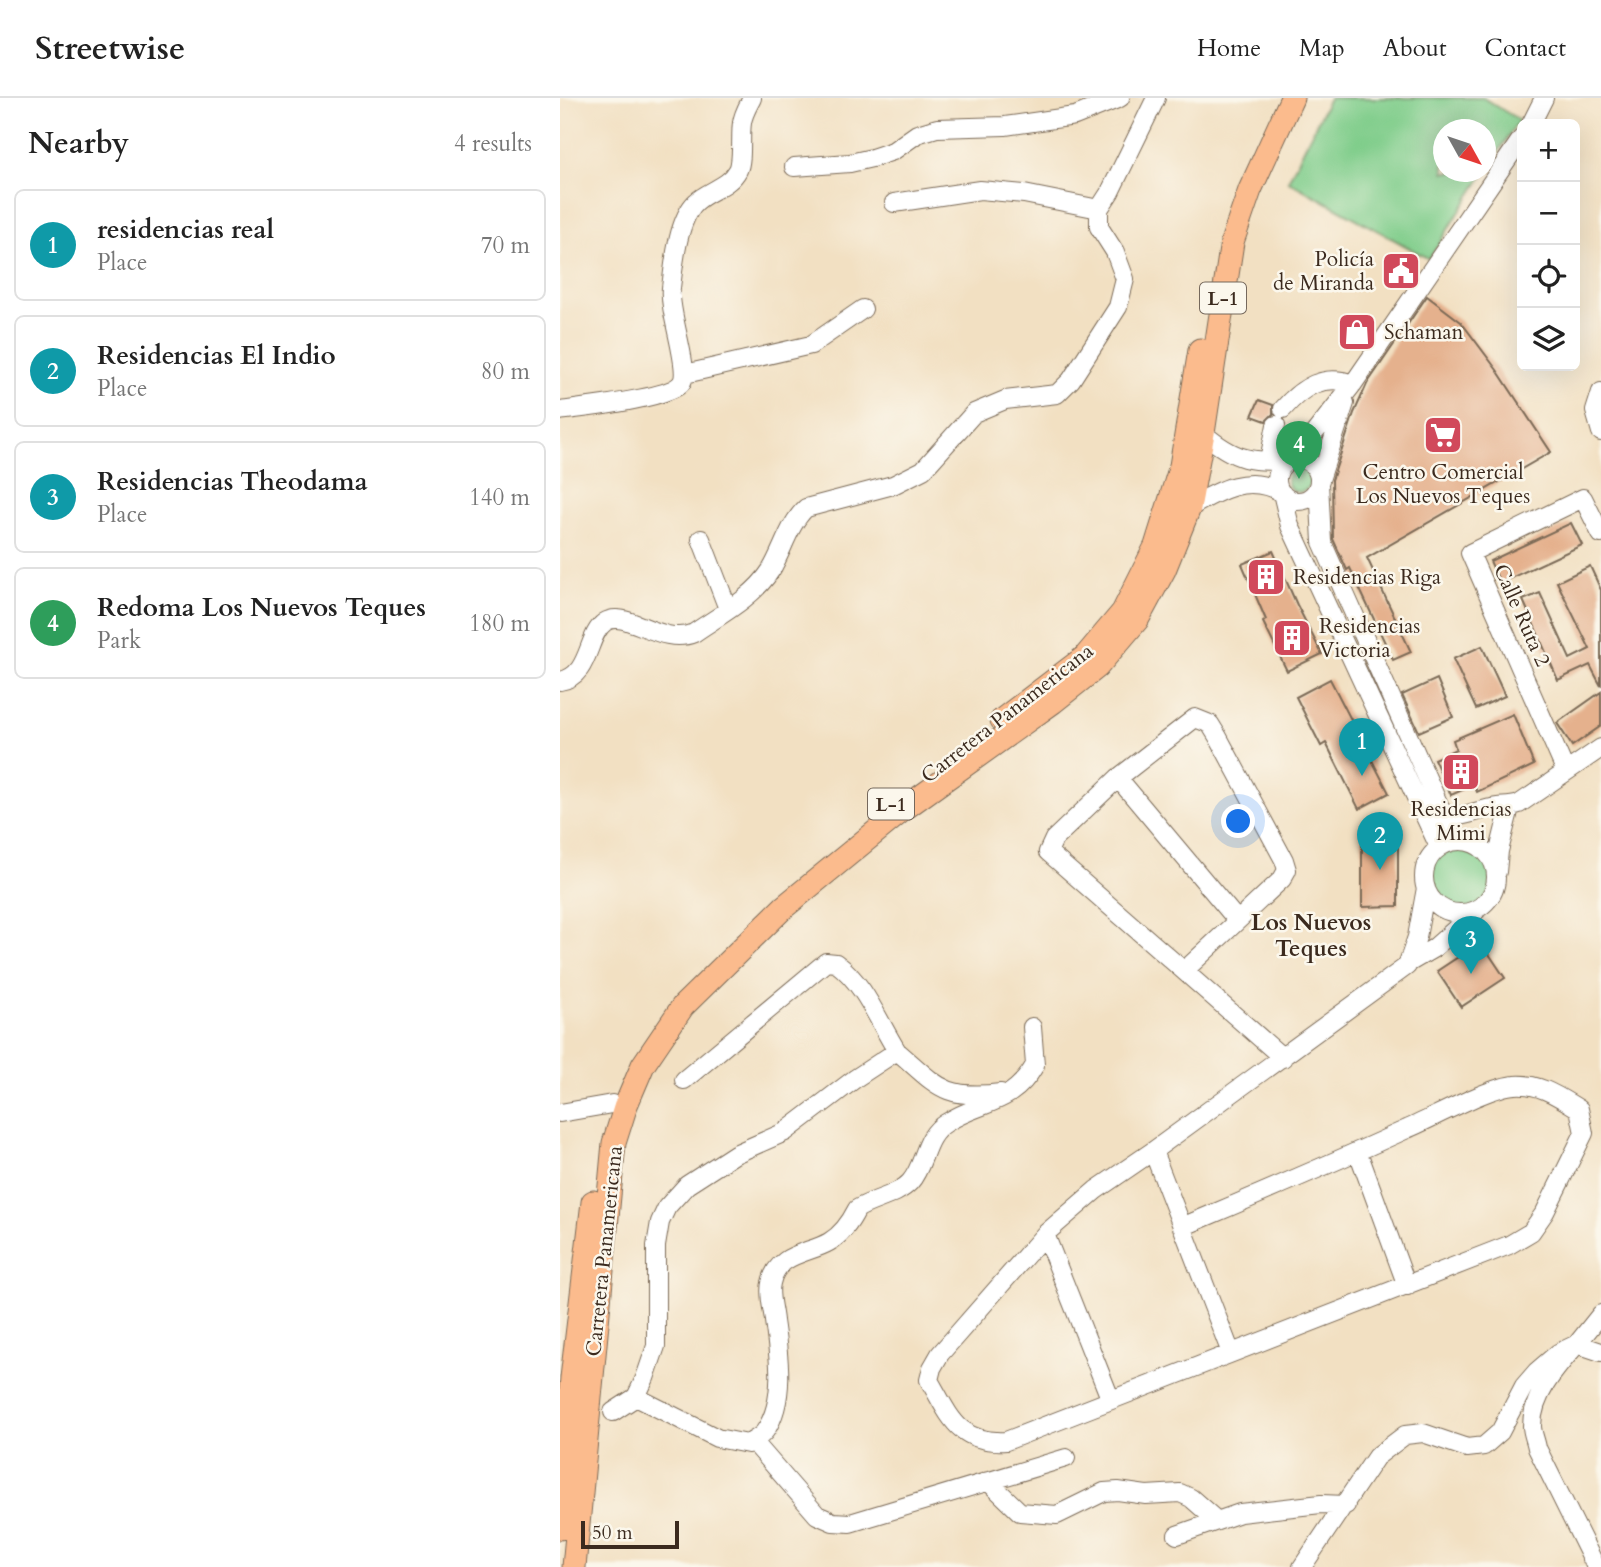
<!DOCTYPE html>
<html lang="en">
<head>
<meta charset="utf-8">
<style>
  body { margin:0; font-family:Cardo,serif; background:#f2f2f2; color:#222 }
  .controls { position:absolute; right:21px; top:21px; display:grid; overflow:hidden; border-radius:10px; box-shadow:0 7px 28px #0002 }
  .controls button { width:63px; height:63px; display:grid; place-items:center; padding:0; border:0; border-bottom:2px solid #e0e0e0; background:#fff; color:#222; font:35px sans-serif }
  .compass { position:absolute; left:873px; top:21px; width:63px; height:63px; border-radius:50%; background:#fff; box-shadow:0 7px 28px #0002; rotate:130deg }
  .scale { position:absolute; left:21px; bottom:18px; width:98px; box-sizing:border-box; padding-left:7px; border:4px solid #3b2a1e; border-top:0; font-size:19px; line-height:24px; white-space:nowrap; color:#3b2a1e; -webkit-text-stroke:5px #fbf7ec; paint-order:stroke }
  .you { position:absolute; left:679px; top:724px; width:24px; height:24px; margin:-18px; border:5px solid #fff; border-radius:50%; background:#1a73e8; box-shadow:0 0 0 10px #1a73e833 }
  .badge { display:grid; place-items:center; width:46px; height:46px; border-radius:50%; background:#7c3aed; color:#fff; font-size:23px; font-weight:700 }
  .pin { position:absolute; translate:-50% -58px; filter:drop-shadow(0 2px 4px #0008) }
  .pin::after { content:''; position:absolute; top:37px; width:24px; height:21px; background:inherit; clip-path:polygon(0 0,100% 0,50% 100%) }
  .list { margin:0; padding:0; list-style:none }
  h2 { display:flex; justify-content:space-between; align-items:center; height:91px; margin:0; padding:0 28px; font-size:30px }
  h2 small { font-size:23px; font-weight:400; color:#767676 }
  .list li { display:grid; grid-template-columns:46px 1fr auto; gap:21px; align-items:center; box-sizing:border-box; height:112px; margin:0 14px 14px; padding:0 14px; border:2px solid #e0e0e0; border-radius:10px }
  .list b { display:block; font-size:26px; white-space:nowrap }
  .list p { margin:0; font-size:23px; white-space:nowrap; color:#767676 }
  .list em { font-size:23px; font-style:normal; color:#767676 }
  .icon { flex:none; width:38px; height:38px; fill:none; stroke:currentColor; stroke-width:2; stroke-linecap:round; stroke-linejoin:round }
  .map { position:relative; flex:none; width:1041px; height:1469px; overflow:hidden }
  header { display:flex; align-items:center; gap:42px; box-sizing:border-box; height:98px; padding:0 35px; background:#fff; border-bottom:2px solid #e0e0e0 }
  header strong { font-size:33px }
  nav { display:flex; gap:38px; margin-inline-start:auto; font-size:24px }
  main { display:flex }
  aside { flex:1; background:#fff }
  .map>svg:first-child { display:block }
  .green { fill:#80cd8b; stroke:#5e7c54; stroke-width:2; fill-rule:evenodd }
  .building { fill:#e5b18d }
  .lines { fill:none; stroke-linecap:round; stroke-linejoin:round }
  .minor-casing { stroke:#7b6a57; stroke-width:20 }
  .major-casing { stroke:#7b6a57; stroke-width:25 }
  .minor { stroke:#fff; stroke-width:18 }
  .major { stroke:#fbbb8d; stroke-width:23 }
  .labels { text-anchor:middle; stroke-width:5; stroke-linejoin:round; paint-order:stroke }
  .shield { fill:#fbf7ec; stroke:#75685c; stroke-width:2 }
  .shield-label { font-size:19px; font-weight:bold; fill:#3b2a1e }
  .poi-label { font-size:21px; fill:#3b2a1e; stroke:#fbf7ec; text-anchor:start }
  .street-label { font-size:21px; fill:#3b2a1e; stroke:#fbf7ec }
  .neighbourhood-label { font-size:23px; font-weight:bold; fill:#3b2a1e; stroke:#fbf7ec }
</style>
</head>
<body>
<header>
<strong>Streetwise</strong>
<nav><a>Home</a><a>Map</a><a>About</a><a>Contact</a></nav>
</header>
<main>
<aside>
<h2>Nearby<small>4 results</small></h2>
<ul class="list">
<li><span class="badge" style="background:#0f9aa8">1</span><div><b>residencias real</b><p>Place</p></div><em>70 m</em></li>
<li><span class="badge" style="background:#0f9aa8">2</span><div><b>Residencias El Indio</b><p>Place</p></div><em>80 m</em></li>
<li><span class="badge" style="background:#0f9aa8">3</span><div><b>Residencias Theodama</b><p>Place</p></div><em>140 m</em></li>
<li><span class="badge" style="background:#2e9e5b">4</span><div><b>Redoma Los Nuevos Teques</b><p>Park</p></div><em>180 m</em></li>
</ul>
</aside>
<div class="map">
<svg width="1041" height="1469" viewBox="0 0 1041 1469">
  <rect width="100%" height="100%" fill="#fbf7ec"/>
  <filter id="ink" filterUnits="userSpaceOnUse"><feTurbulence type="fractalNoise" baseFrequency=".0143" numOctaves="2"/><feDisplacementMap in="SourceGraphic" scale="14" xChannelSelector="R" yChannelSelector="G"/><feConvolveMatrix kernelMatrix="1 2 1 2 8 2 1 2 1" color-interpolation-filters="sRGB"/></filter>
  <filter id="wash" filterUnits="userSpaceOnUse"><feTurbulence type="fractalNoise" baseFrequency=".00686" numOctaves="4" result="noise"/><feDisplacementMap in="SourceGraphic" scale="28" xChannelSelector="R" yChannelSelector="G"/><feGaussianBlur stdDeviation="1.57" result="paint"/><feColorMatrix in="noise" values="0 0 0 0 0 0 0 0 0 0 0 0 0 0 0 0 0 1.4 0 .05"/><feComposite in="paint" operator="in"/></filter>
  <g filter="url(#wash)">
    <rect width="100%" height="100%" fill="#f2e0c2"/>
    <path class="green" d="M769,0H923L959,22L869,161L728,83ZM884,32H926V74H884Z
      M727 382a12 12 0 1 1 24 0a12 12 0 1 1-24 0Z
      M895,743C905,745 917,747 925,754C945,774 934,808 908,814C878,821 854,789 869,762C875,753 885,748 895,743Z"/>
    <g id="blocks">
      <path class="building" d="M867,198L901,224L937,272L991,354L807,460L851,554L833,562L790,470L787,472L773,441L772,382L794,315L807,286Z
        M699,302L713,307V316L706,323L692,318Z
        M1011,425L1022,447L940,485L930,463Z
        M713,453L737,507L762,556L727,573L703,524L706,522L682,466Z
        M1030,468L1041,492V588L1030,567L998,582L963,502L980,495L1010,561L1030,551L997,484Z
        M922,548L945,598L916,611L893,561Z
        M770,581L829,695L799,711L766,645L761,648L736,599Z
        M877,581L893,619L859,634L842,597Z
        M1041,594V628L1012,648L997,625Z
        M953,616L974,667L917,694L914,687L891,697L874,661L896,651L893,642Z
        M802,736H838V808L802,809Z
        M921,844L945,880L901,909L877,873Z"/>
    </g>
  </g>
  <g filter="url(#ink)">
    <use href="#blocks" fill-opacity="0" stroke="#7b6a57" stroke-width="2"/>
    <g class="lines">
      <g class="minor-casing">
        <path id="minor" d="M971,26L984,0
          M234,69L290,65L312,60L333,53L357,36L377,30L445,28L515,18L560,0
          M334,105L420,92L464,96L539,111
          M125,276L251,247L303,211
          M1041,294L1035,313L1041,334
          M785,305L759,385L762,444L895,743
          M723,311C742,289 764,275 793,286
          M0,313C21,310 113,300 122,284C130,269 108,213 111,190C114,165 118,121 136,104C149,92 169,89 178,72C183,62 180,37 182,25C183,16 188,8 192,0
          M643,335C674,362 693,366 734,361L793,286L962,40
          M717 382a21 21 0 1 1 42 0a21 21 0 1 1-42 0Z
          M709,362L716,327
          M629,410C659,392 689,375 722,395L730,428L879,749
          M141,441L168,511
          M0,583C31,578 26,537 45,524C66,510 101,549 134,535C160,517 193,500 211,472C223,452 229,426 246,410L333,387L363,372L414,315L445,302L497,296L511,282L558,209L565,181L555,154L539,129V111L550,94L596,0
          M635,620L650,626L658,639L724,762L727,772L722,781L624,873L488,754L494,741L558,680Z
          M1006,674L910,455L1023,400L1041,436
          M558,680L677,822
          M881,715C898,723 914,713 931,710C941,708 950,709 959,706L1041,650
          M864 779a36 36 0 1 1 72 0a36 36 0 1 1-72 0Z
          M937,774L939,753L950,709
          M850,864L874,850L916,813
          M624,873L723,960
          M124,982L266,864L276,865C305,886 318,923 337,953
          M0,1015L52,1006
          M593,1053L671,1255
          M798,1054L847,1188
          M622,1129C697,1097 773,1065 847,1031C873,1020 931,988 955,987C980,985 999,999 1019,1011L1024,1035L985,1114L971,1134L949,1147L446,1343C398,1346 390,1318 369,1282L372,1270L380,1256L485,1136L536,1092L593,1053L847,868L857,839L866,790
          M485,1136L550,1300
          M76,1299L157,1340L188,1346C193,1342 201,1339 205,1333C226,1303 219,1257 214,1223C213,1211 208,1197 211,1185C217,1155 248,1156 269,1144C281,1137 291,1123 297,1111C313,1101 337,1098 350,1084C366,1066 363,1039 386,1025C421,1002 451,1009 475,967L472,929
          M53,1314L76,1299L85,1280L96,1248V1148L100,1124L107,1109L127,1087L175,1056L225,1034L296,980L337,953C378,988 383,1002 441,995
          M193,1343L257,1417L273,1424L290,1425L506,1360
          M428,1383L460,1414L497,1417L544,1394L558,1393L586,1397L620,1395L631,1400L656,1422
          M617,1437L680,1415L761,1406L786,1407
          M742,1469L816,1359L845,1337L863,1335L907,1350L924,1348L940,1334L964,1288L977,1273L998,1255L1017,1246L1041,1216
          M1036,1469L977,1350C976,1343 972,1335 972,1328C972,1296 998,1268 1017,1246L1041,1254"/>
      </g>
      <g class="major-casing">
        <path id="major" d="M442,622L525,559L563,514L596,448L621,368L640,252
          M0,1430L12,1280L33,1104
          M14,1469L54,1045L66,1007L83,967L123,908L224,809L345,710L493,604L537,569L577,522L604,472L629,410L643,335L672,144L690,92L732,0"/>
      </g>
      <use href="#minor" class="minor"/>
      <use href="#major" class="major"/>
    </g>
  </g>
  <defs>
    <g id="civic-square" transform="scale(2.0125)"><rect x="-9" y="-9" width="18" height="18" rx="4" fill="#d1495b" stroke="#fbf7ec"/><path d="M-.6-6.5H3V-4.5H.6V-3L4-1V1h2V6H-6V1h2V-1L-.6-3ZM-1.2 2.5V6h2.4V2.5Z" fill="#fff"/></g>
    <g id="shop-square" transform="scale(2.0125)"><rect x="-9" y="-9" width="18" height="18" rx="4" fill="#d1495b" stroke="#fbf7ec"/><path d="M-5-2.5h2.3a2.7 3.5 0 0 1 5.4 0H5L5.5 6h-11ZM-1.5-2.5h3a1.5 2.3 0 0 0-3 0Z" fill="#fff"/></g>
    <g id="supermarket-square" transform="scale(2.0125)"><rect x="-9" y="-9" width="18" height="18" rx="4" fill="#d1495b" stroke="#fbf7ec"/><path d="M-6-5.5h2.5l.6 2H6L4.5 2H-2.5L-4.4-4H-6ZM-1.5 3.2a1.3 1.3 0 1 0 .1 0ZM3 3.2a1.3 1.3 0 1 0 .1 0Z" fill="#fff"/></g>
    <g id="building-square" transform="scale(2.0125)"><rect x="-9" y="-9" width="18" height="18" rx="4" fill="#d1495b" stroke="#fbf7ec"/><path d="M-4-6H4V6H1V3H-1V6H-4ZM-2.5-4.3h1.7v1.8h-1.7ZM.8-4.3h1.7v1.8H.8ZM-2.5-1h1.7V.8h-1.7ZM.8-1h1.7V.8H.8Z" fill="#fff"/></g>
  </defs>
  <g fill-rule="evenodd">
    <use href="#civic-square" x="841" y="173"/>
    <use href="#shop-square" x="797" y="234"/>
    <use href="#supermarket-square" x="883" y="337"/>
    <use href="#building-square" x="706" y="479"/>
    <use href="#building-square" x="732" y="540"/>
    <use href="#building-square" x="901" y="674"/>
  </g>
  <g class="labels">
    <g class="shield">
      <rect x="640" y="184.5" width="46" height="31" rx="5"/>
      <rect x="308" y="690.5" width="46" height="31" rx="5"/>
    </g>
    <g class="shield-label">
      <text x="663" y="207">L-1</text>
      <text x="331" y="713">L-1</text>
    </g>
    <g class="poi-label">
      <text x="814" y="168" text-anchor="end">Policía<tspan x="814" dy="24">de Miranda</tspan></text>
      <text x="824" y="241">Schaman</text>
      <text x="883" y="381" text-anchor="middle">Centro Comercial<tspan x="883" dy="24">Los Nuevos Teques</tspan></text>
      <text x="733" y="486">Residencias Riga</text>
      <text x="759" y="535">Residencias<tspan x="759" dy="24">Victoria</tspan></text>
      <text x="901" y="718" text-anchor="middle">Residencias<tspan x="901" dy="24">Mimi</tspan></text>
    </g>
    <g class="street-label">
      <text transform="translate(962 517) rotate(66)" y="7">Calle Ruta 2</text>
      <text transform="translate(447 615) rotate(-38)" y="7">Carretera Panamericana</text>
      <text transform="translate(44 1153) rotate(-84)" y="7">Carretera Panamericana</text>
    </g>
    <g class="neighbourhood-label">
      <text x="751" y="832">Los Nuevos<tspan x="751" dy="26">Teques</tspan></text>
    </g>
  </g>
</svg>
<div class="controls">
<button>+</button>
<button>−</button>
<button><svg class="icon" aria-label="locate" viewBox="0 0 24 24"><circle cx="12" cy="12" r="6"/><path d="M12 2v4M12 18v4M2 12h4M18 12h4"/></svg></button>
<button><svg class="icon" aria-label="layers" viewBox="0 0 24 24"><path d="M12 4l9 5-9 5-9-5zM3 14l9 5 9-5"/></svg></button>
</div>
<svg class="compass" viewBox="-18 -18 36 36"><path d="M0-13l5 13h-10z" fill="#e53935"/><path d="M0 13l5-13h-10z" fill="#767676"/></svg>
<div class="scale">50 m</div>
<div class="you"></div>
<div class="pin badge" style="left:802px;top:678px;background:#0f9aa8">1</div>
<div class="pin badge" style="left:820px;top:772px;background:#0f9aa8">2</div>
<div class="pin badge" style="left:911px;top:876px;background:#0f9aa8">3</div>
<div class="pin badge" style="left:739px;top:381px;background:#2e9e5b">4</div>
</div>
</main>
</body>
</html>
